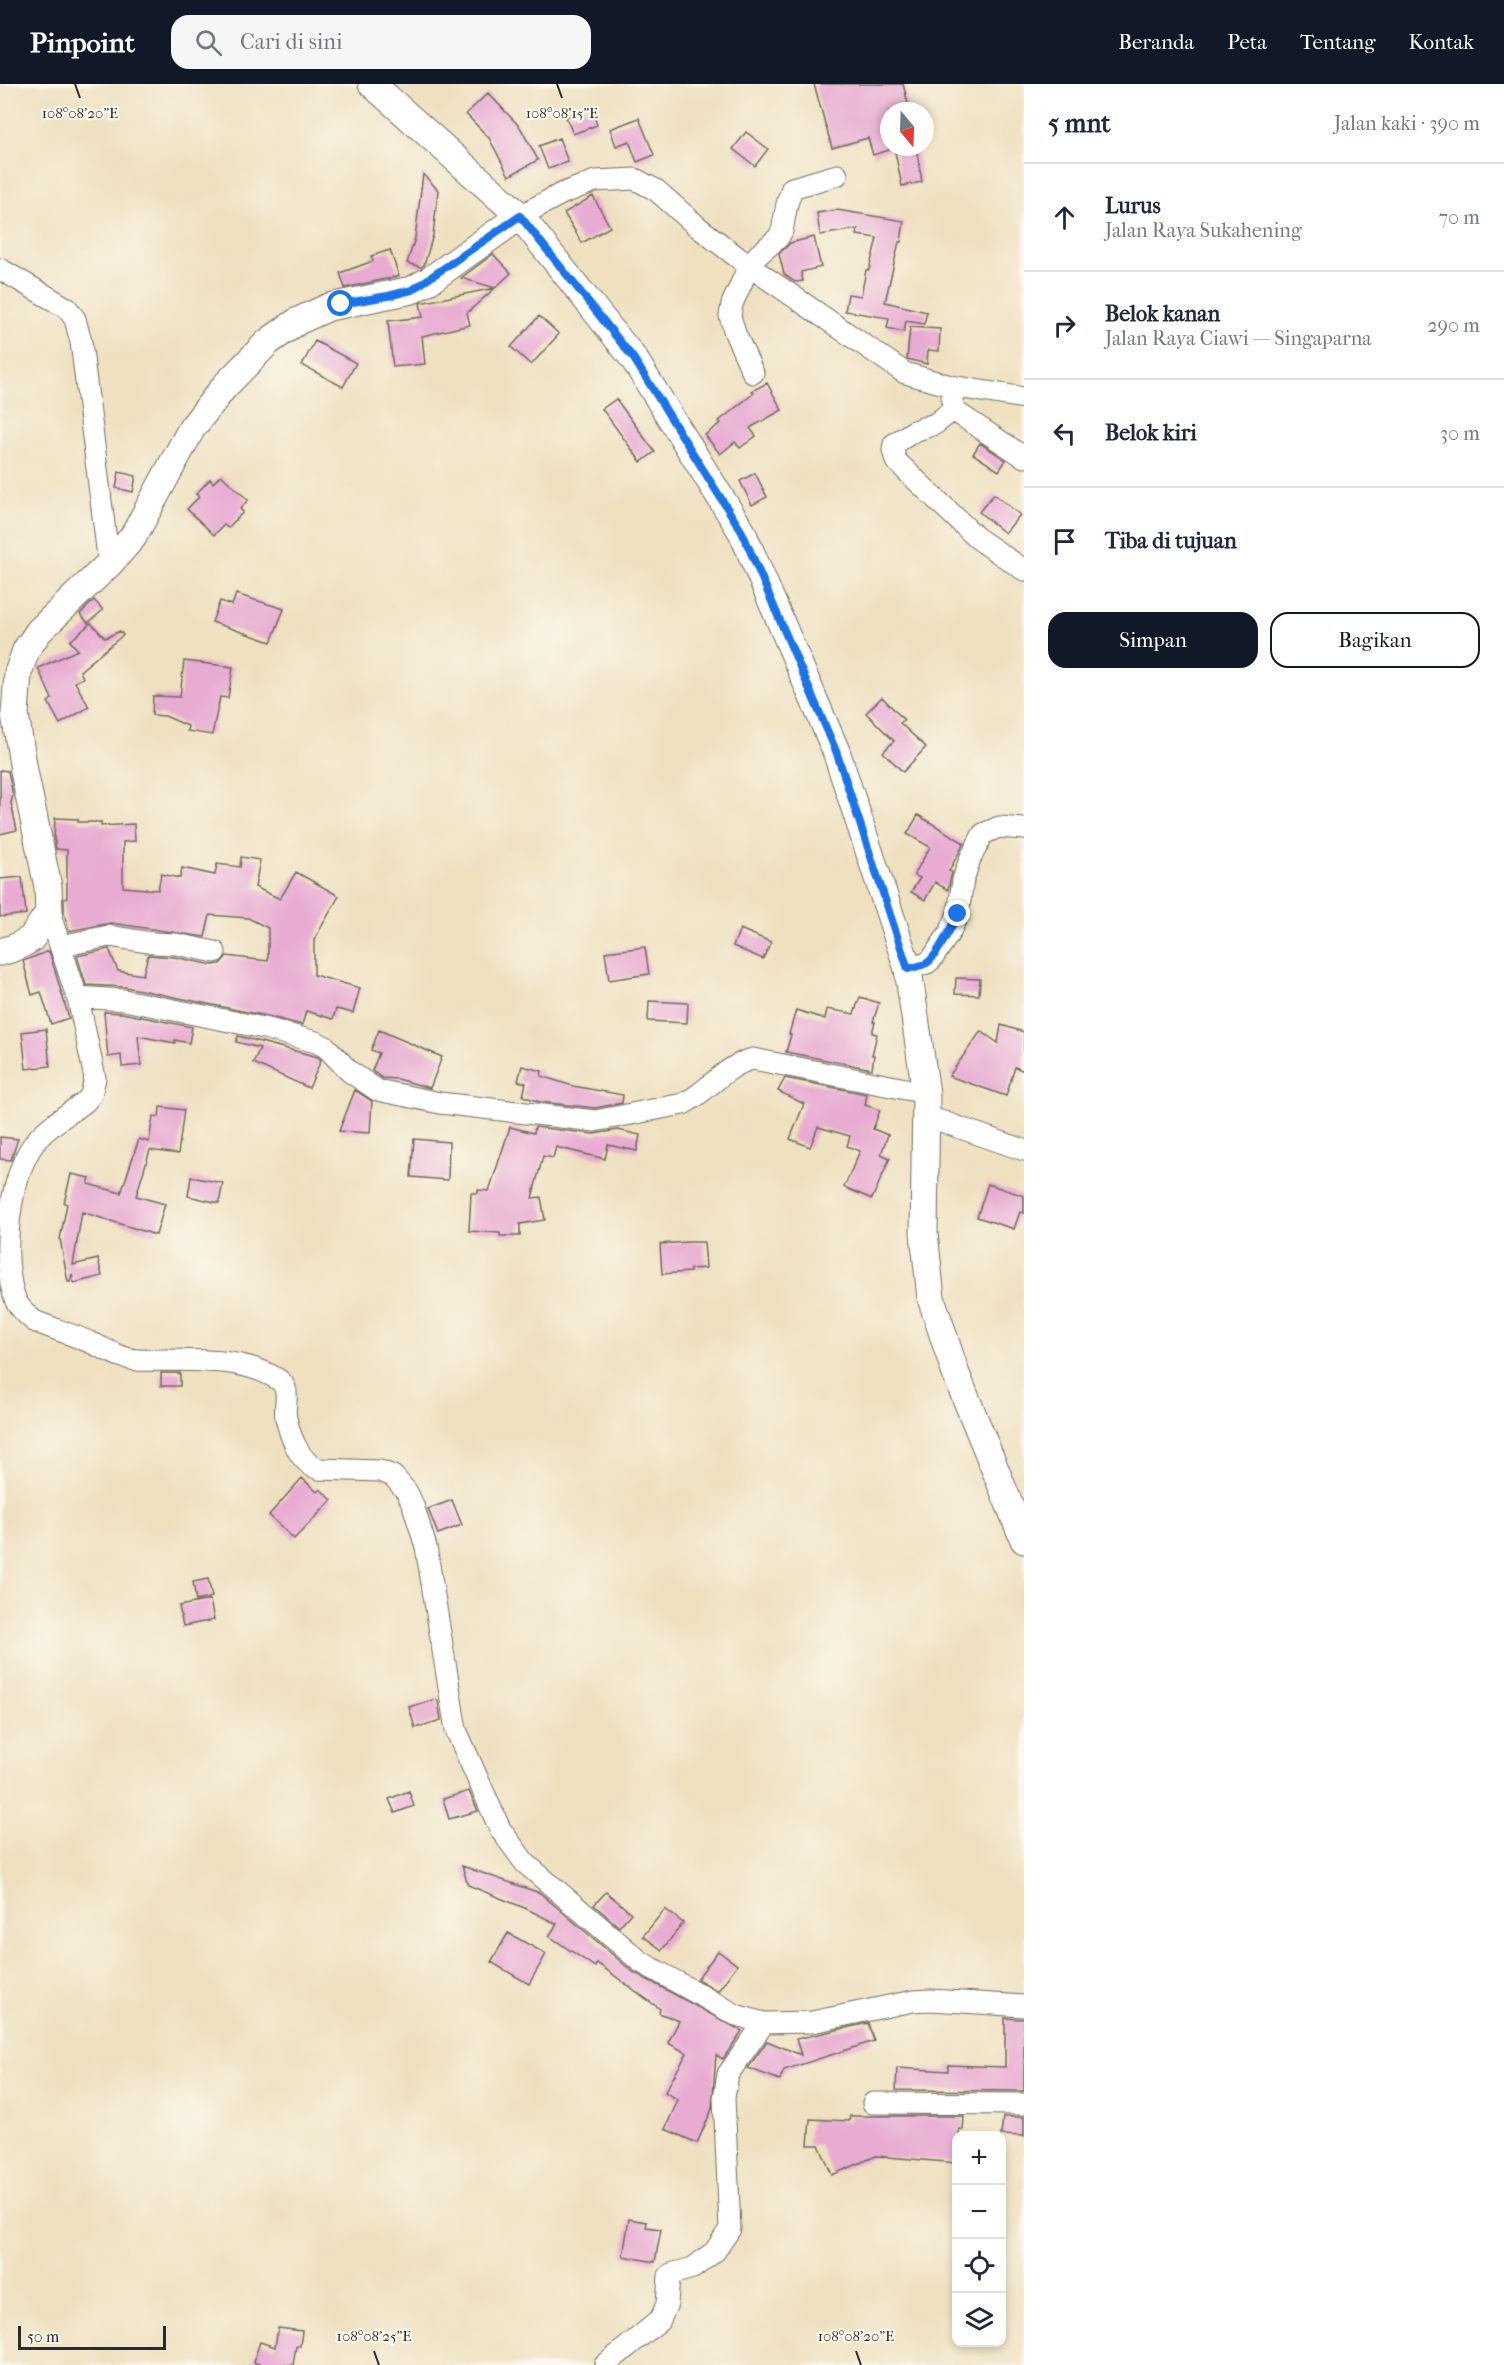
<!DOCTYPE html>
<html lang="id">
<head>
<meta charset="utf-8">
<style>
  body { margin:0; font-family:"IM FELL French Canon",serif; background:#f6f6f7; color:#1f2937 }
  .controls { position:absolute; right:18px; bottom:18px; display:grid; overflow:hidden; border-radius:12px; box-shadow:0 3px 9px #0003 }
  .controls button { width:54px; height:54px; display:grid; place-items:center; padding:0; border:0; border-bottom:2px solid #e0e1e3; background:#fff; color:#1f2937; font:30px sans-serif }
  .compass { position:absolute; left:880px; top:18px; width:54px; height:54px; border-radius:50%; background:#fff; box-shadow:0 3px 9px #0003; rotate:161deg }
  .scale { position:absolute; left:18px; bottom:15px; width:148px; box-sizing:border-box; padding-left:6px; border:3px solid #2b2b2b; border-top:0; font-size:16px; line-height:21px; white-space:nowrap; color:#2b2b2b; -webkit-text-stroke:4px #fbf7ec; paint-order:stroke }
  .stop { position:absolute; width:18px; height:18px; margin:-14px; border:4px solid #1a73e8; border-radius:50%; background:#fff }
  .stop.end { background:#1a73e8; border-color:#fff; box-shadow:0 2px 6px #0008 }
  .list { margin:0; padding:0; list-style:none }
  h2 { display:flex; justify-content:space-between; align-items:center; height:78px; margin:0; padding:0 24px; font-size:26px }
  h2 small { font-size:20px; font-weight:400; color:#747a83 }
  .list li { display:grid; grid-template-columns:39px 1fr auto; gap:18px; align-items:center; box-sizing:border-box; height:108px; padding:0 24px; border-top:2px solid #e0e1e3 }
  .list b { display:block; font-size:22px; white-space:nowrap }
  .list p { margin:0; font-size:20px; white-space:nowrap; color:#747a83 }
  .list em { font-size:20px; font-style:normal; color:#747a83 }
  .actions { display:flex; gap:12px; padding:18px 24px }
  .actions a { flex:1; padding:14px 0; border:2px solid #111827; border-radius:18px; text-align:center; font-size:21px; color:#111827 }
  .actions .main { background:#111827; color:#fff }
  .icon { flex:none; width:33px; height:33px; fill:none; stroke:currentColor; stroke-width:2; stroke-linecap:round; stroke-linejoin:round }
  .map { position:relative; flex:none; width:1024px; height:2281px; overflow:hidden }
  header { display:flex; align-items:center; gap:36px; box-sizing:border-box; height:84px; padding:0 30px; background:#111827; color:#fff }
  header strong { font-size:28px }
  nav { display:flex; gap:33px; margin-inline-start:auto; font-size:21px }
  .search { width:420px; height:54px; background:#f6f6f7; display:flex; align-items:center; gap:15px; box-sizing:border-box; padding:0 21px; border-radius:18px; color:#747a83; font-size:22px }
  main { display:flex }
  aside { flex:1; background:#fff }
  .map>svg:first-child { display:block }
  .building { fill:#e8abd2 }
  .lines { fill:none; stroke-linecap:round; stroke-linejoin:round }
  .minor-casing { stroke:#706a5f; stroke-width:23 }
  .major-casing { stroke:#706a5f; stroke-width:29 }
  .minor { stroke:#fff; stroke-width:21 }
  .major { stroke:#fff; stroke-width:27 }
  .route { stroke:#1a73e8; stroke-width:8 }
  .ticks { fill:none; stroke:#2b2b2b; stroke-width:2 }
  .ticks-label { font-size:15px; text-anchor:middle; fill:#2b2b2b; stroke:#fbf7ec; stroke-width:4.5; stroke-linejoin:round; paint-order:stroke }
</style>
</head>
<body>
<header>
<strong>Pinpoint</strong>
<div class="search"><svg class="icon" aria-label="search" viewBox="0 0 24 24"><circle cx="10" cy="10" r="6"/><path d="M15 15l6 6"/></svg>Cari di sini</div>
<nav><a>Beranda</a><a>Peta</a><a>Tentang</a><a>Kontak</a></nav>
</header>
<main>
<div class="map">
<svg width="1024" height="2281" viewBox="0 0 1024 2281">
  <rect width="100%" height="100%" fill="#fbf7ec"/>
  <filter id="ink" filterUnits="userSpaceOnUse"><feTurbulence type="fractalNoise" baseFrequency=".0167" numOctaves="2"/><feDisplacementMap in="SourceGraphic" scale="12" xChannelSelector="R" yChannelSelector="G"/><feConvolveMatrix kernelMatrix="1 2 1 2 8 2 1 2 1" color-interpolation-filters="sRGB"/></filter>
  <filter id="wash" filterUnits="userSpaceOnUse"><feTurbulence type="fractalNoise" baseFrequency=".008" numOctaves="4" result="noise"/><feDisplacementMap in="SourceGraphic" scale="24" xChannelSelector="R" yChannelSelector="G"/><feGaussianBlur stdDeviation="1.35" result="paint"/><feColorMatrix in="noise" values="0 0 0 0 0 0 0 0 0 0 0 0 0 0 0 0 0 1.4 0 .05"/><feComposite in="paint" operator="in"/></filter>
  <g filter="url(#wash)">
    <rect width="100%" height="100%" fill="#efe0c0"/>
    <g id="blocks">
      <path class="building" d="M814,0H903L910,27H889V66L873,71L868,54L832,64Z
        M488,9L520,43L538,76L509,92L489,54L466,30Z
        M591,23L597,41L573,50L566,33Z
        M639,34L654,71L637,78L629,57L616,62L610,45Z
        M746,48L768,65L755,82L733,65Z
        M559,54L568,78L548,85L539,62Z
        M894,63H916L922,98L902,102Z
        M423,90L438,106L433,151L424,181L421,183L407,179L415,154Z
        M593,112L610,143L582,159L564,129Z
        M837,126L904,137L901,158H899L885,218L927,228L924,240L906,237L904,248L887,244L889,234L845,227L848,210L861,212L866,186H869L877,154L857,151L858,145L820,151L817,129Z
        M814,153L821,183L801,188L803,197L795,198L784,190L779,170L790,159Z
        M390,166L399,192L345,204L340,189L373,177L371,172Z
        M493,170L511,189L495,204L461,194Z
        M495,204L467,229L470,241L422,252L425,280L393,283L388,237L423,233L420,219Z
        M539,232L559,250L531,281L511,263Z
        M910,243L940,245L939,267L928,266L927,280L907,275Z
        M315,257L356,279L343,303L302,281Z
        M767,299L782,326L750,344L756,352L740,364L735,358L720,370L705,351L721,339L719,337L754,309L752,307Z
        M616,315L655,368L641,378L602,325Z
        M980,359L1006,376L999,387L973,370Z
        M119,388L136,392L133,408L116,404Z
        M755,389L767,413L752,421L740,397Z
        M221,391L248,416L240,425L243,428L228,444L224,441L214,451L187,425L199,413L196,410L210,395L213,399Z
        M994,410L1020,431L1005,449L979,428Z
        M236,510L284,525L271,558L212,538L220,517L232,521Z
        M94,516L103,526L88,539L80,530Z
        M91,539L105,554L120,547L123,551L80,587L83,594L75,598L89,623L60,640L48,618L52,615L38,584L78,566L70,557Z
        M184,577L233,583L228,614L220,613L212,651L187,647L188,642L165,632L152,631L153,612L180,613Z
        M882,613L904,636L900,639L926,663L903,688L883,668L894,657L866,629Z
        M0,686L8,687L13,711L11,719L17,746L0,750Z
        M918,731L964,759L949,787L952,788L948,806L935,798L925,816L911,808L920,794L914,791L930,763L907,750Z
        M55,734L78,735V738H101V742L134,740L135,757L123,758V803L158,806L161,790L180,794L182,784L215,791L217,780L240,783L241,773L260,776L255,803L280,815L296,788L339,812L314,856V891L360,904L353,929L336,925L333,935L306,927L302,941L267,932L126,903L86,901L77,872L109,865L118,887L143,891L148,871L174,873L213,881L220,880L227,872L268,877V844L248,834L210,831L205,853L111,839L69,847L64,829V815L67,814V766L56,765L54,754Z
        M22,793L26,830L0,833V795Z
        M740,845L771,858L763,875L733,862Z
        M645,863L649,890L609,896L605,868Z
        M49,867L69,934L51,940L41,908L32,911L23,877Z
        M956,894L980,895L979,911L955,910Z
        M860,913L879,919L873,938H875L872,949L877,950L872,971H874L872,985L786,968L791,951L789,950L796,926L825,935L827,925L854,930Z
        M649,917L688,919L687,939L648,937Z
        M104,928L122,929L192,943L189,959L175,956V959L138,952L141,981L122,983L121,971L108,973Z
        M1001,941L1024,948V987L1015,983L1006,1012L949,992L981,947L998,959Z
        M46,945L50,982L26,985L22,948Z
        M379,946L442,973L430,1004L398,995L382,994L372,987L379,969L371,966Z
        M238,952L318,973L321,976L309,1004L253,979L260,964L236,958Z
        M522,982L542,987L541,992L573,1002L623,1011L622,1019L595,1024L540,1018L523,1012L526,999L518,997Z
        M785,994L867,1010L865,1021L880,1026L873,1045L888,1051L881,1070L890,1074L872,1115L844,1103L860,1067L847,1062L850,1052L818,1043L810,1063L790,1055L804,1020L778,1007Z
        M355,1006L372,1017L370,1049L339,1047Z
        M160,1023L184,1026L178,1070L150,1066L136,1112L165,1120L156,1151L82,1128L73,1181L98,1175L102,1192L74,1199L72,1190L70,1198H68L60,1155L67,1120L64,1119L71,1090L90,1094L88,1100L121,1109L139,1055L149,1058L153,1032L159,1033Z
        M510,1043L534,1049L535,1043L594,1050L618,1046L640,1051L637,1067L608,1061L605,1075L556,1063L553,1074L543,1072L532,1114L541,1113L545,1136L520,1140V1152H500V1149L469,1147L471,1109H478V1106L489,1107Z
        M0,1053L18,1055L11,1076L0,1075Z
        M414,1055L449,1058L448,1096L411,1093Z
        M191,1093L223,1099L219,1119L188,1112Z
        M988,1100L1024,1112V1129L1020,1128L1014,1145L977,1133Z
        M688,1158H704L706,1184L690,1185V1188L662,1190L660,1160Z
        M161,1289H180V1302H161Z
        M302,1394L317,1408L320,1405L332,1416L294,1455L269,1431Z
        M452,1416L462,1441L438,1450L428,1425Z
        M208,1495L212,1513L196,1517L193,1498Z
        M210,1516L214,1536L183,1542L179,1522Z
        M436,1615L438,1617L441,1636L415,1644L409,1623Z
        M409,1707L414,1722L395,1729L389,1715Z
        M469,1707L478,1727L449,1735L443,1715Z
        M462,1782L540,1809L633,1888L742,1947L723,1975L716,1971L712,2025L697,2059L665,2045L678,2016L665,2008L687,1969L668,1959L679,1937L659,1929L660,1925L597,1879L595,1883L549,1852L557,1840L527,1825L468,1801Z
        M606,1808L631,1829L619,1843L594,1821Z
        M665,1825L683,1839L662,1866L643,1852Z
        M508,1849L546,1870L529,1900L491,1878Z
        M718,1867L737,1881L718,1907L697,1895Z
        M1005,1934L1024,1935V2007L896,2006L897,1984L948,1987V1981L1005,1983Z
        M868,1939L874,1957L784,1986L780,1996L748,1984L767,1957L801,1971L796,1955Z
        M850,2032H964L963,2046L959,2045V2052H957V2079L876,2072L832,2091L819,2061H808L810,2035L849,2037Z
        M1003,2033H1024V2052L1001,2051Z
        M629,2135L647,2138L646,2143L661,2145L655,2178L623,2172Z
        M278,2244L302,2247L300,2262H296L293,2281H262L253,2278L260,2258L275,2263Z"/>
    </g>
  </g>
  <g filter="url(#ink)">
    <use href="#blocks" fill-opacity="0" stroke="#706a5f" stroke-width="1.5"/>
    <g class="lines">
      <g class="minor-casing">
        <path id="minor" d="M520,132L561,110L595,97L635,95L656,106L698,143L749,182L905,289L951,302L1024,314
          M0,185L67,224L75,235L81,258L109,480
          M753,289L735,249L730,232L732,220L749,182L757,172L778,154L782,147L787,120L792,104L837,91
          M952,314L953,326L1024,373
          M953,326L935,340L914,347L894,360L893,366L896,377L977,454L1024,486
          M49,828L79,919L95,994L91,1011L85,1018C68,1030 48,1042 35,1058C8,1093 0,1177 16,1217C20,1225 27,1231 34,1237C54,1245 74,1251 94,1260C103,1264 113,1270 123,1273C136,1278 150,1276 164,1276C202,1277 245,1274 279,1296C292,1306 283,1321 286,1334C290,1352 300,1380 319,1385L380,1387L393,1392L407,1408L413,1421L426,1463L456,1646L500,1745L525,1779L641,1878L736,1931L764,1939L812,1938L913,1917L931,1916L1024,1922
          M61,862L109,852L153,859L176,860L215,868
          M908,885L927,879L932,875L950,848L958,830L963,796L970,775L983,750L999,743L1024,745
          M77,913L124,916L264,944L316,958L326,963L349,987L377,1006L440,1019L595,1037L683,1020C708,1008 725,981 753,975L926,1009
          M926,1032L1024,1066
          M873,2019L1024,2020
          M605,2281L660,2236L667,2220L669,2192L671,2190L693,2184L715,2167L730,2145L724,2014L728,1990L764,1939"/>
      </g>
      <g class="major-casing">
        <path id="major" d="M372,0L520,132L634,275L742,448L836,667L908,885L926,1009L924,1149L931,1214L956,1290L1024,1456
          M0,868L14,864L31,855L49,828L48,803L24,687L15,630L18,589L26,566L39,547L109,480L133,453L192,344L224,303L268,258L298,237L329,223L412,206L430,196L520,132"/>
      </g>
      <use href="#minor" class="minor"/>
      <use href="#major" class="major"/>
    </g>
  </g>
  <g class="lines" filter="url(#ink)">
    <path class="route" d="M341,220L388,212L412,206L520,132L634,275L742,448L836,667L908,885C914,883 921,882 927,879C936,874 953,840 958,830"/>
  </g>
  <path class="ticks" d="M75,0L80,14M557,0L562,14M374,2267L379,2281M856,2267L861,2281"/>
  <g class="ticks-label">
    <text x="80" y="34">108°08'20"E</text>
    <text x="562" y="34">108°08'15"E</text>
    <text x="374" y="2257">108°08'25"E</text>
    <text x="856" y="2257">108°08'20"E</text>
  </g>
</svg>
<div class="controls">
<button>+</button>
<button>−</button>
<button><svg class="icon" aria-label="locate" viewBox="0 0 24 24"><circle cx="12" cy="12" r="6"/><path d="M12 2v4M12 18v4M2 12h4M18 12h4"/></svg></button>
<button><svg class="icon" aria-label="layers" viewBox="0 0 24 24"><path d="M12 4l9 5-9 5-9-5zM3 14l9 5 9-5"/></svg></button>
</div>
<svg class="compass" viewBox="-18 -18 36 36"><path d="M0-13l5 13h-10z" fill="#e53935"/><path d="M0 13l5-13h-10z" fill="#747a83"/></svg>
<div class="scale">50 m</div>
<div class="stop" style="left:341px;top:220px"></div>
<div class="stop end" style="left:958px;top:830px"></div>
</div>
<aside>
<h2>5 mnt<small>Jalan kaki · 390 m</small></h2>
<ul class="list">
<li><svg class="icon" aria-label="ahead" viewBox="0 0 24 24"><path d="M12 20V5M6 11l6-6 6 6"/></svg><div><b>Lurus</b><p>Jalan Raya Sukahening</p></div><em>70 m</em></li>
<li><svg class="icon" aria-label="right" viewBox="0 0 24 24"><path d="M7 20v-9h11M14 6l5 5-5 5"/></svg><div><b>Belok kanan</b><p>Jalan Raya Ciawi — Singaparna</p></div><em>290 m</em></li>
<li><svg class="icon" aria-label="left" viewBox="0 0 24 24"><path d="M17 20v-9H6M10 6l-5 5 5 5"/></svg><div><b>Belok kiri</b></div><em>30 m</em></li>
<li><svg class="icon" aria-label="arrive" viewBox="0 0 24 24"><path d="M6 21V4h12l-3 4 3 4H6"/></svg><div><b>Tiba di tujuan</b></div></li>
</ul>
<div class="actions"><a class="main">Simpan</a><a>Bagikan</a></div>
</aside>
</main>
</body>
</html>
